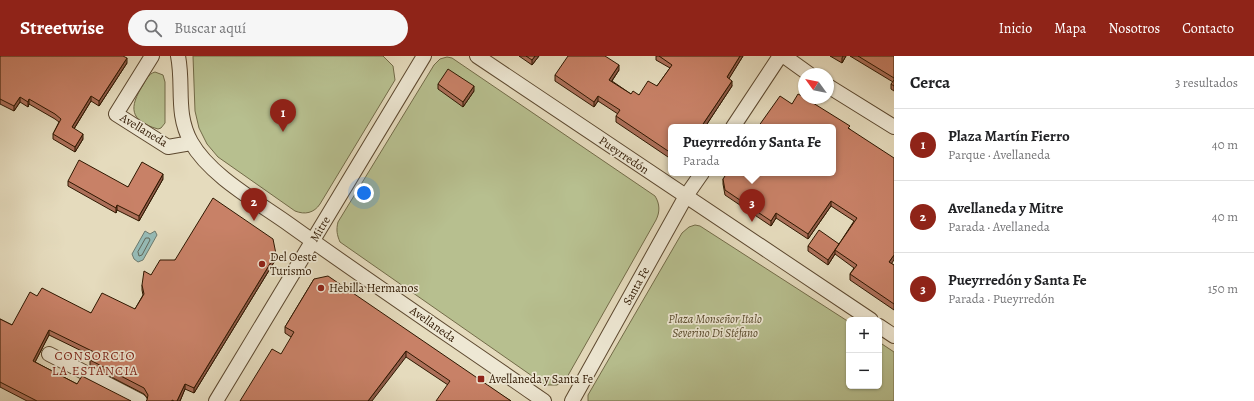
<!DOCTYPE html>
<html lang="es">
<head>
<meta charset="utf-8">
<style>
  body { margin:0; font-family:Alegreya,serif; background:#f6f6f6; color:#202124 }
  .controls { position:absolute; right:12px; bottom:12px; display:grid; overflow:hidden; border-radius:6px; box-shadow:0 1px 3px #0004 }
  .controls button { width:36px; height:36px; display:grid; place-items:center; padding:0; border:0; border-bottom:1px solid #e0e0e0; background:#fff; color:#202124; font:20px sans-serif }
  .compass { position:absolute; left:798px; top:12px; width:36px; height:36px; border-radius:50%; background:#fff; box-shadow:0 1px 3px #0004; rotate:303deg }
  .you { position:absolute; left:364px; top:137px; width:14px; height:14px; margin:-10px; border:3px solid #fff; border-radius:50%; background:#1a73e8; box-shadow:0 0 0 6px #1a73e833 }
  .badge { display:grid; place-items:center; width:26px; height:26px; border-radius:50%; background:#8f2418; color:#fff; font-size:13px; font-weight:700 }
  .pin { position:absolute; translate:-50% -33px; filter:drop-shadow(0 1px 2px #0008) }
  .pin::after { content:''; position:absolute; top:21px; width:14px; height:12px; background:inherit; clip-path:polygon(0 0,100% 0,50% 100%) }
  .popup { position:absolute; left:668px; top:68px; width:168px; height:52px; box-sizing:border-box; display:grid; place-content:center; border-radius:6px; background:#fff; filter:drop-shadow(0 1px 3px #0005); font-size:13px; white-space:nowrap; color:#757577 }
  .popup b { font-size:15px; color:#202124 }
  .popup::after { content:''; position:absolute; left:50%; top:100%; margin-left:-8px; border:8px solid transparent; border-top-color:#fff }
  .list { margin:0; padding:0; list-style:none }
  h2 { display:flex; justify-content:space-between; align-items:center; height:52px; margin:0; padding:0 16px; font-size:17px }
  h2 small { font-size:13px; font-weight:400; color:#757577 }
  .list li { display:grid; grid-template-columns:26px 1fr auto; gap:12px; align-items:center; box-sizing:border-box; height:72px; padding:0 16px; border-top:1px solid #e0e0e0 }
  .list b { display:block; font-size:15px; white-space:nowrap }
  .list p { margin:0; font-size:13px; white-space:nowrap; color:#757577 }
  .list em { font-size:13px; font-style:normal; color:#757577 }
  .icon { flex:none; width:22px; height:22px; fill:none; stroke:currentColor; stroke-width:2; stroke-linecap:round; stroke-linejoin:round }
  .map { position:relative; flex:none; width:894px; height:345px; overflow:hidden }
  header { display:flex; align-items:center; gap:24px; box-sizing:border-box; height:56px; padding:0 20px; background:#8f2418; color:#fff }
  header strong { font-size:19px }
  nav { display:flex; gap:22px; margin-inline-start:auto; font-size:14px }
  .search { width:280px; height:36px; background:#f6f6f6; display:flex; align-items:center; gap:10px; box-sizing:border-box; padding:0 14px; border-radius:22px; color:#757577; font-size:15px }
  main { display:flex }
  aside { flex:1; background:#fff }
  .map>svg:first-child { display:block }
  .green { fill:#b7bf8f; stroke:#726b48 }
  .water { fill:#96bab5; stroke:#6c796d }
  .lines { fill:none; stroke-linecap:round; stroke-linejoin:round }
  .shore { stroke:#62685a; stroke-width:1 }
  .street-casing { stroke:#5c482f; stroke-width:16 }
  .street { stroke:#eee8d4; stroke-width:14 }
  .wall { fill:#ac6f59; stroke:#2e1700 }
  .shaded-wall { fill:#8c5a48; stroke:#2e1700 }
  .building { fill:#c88167; stroke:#2e1700 }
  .poi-dot { fill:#8f2418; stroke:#eee8d4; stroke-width:1.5 }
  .labels { text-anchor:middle; stroke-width:3.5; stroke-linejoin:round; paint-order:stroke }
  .street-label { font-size:12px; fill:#2e1700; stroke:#eee8d4 }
  .poi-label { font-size:12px; fill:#2e1700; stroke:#eee8d4; text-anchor:start }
  .park-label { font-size:12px; font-style:italic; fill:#57492b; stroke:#eee8d4 }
  .neighbourhood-label { font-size:13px; letter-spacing:1px; fill:#7a1f14; stroke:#eee8d4 }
</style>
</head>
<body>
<header>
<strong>Streetwise</strong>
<div class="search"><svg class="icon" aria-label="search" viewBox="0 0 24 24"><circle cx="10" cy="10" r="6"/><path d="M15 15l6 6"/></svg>Buscar aquí</div>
<nav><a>Inicio</a><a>Mapa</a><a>Nosotros</a><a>Contacto</a></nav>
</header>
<main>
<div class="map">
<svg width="894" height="345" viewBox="0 0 894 345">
  <rect width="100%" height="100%" fill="#e5dbbd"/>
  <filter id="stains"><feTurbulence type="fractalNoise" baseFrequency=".005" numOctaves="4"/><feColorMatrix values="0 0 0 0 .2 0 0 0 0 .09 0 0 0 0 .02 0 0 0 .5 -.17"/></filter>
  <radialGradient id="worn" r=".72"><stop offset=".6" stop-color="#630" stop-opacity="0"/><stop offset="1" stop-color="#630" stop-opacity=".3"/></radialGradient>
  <path class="green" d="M193,0H383L393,10L395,24L320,148C314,157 305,159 295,155L218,101L207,88L199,72L195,55Z
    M447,1L452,2L655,140C660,148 660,156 656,164L566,323L557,329H545L340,186C337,179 336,174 338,166L434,9L440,3Z
    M155,16L163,19L165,26V67L161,72L158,73C129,65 129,51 143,29C146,24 148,18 155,16Z
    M695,169L700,170L849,266V330H879V286L894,296V345H588V339L682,177L689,171Z"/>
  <path class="water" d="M145,175L150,178L155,175L157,179L143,204L138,206L134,203L132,198Z"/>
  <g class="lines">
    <path class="shore" d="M146,182H149L150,184L142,199L139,200L138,196Z"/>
    <g class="street-casing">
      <path id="street" d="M152,0L116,58L168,91L191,87
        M178,0C184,30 175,57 191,86C210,120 258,146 290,169C374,229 459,286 544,345
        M477,0L871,264
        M784,0L809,18
        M828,30L894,71
        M733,71L780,0
        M879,270L894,280
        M49,298L140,345
        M216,345L424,0
        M572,345L686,140L702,117"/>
    </g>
    <use href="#street" class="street"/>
  </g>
  <path class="wall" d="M0,0L127,7L99,50L91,45L74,73L83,83L75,96L53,83V78L59,66L55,63L29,48L28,51L20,46L14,55L0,48Z
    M519,0H539L532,9Z
    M656,0H743L729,22L732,30L705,71H671V103L616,66V60L618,58L598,45L594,51L555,25V19L619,14L612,25L631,38L639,39L657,30L670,12L656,4Z
    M830,0H846L842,7Z
    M850,0H894V35L891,33V28L893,26Z
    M438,28L474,35L463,51L438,33Z
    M792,48L850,73L892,208L894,209V254L850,224V218L854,212L835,198L828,209L808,195V190L839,188L854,165L831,150L808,183L776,162L771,170L725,139L723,128V123Z
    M163,123L139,165L117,154L116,157L68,130V125L128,131Z
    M276,203L194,337L185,333L180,345H146L148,343L144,338L90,310V304L92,300L49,279L35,306L77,328L131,345H27L0,331V263L12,269L37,240L91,257L135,253L143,239L142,234V229L151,219L175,204Z
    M314,223L511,345L448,329L406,301L291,281L285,277V271Z"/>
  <path class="shaded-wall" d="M535,0H539L532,9V4Z
    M740,0H743L727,26V21Z
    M843,0H846L842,7V2Z
    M127,2V7L99,50V45Z
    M619,9V14L609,29V24Z
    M732,25V30L705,71H701Z
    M474,30V35L463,51V46Z
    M91,40V45L72,76V71Z
    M598,40V45L594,51V46Z
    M20,41V46L14,55V50Z
    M29,43V48L28,51V46Z
    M83,78V83L75,96V91Z
    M163,118V123L139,165V160Z
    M831,145V150L808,183V178Z
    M117,149V154L116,157V152Z
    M776,157V162L771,170V165Z
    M835,194V198L828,209V204Z
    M276,198V203L194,337V332Z
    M894,199V204L889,211V206Z
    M49,274V279L33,310V305Z
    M406,295V301L372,345H368Z
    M185,328V333L180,345H177Z"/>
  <path class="building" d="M0,0H123L127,2L99,45L91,40L72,71L83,78L75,91L53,78L61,63L55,58L29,43L28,46L20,41L14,50L0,43Z
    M526,0H535L532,4Z
    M568,0H605L619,9L609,24L631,38L633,35L639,39L648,25L657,30L672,9L659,0H740L727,21L732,25L701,71H671V97L616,60L620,54L598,40L594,46L555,19Z
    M858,0H894V22Z
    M448,13L474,30L463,46L438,28Z
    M894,24V30L891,28Z
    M798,38L804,41V42H805L850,70L848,72L894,102V199L889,206L894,209V248L850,218L857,209L835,194L857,162L831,145L808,178L776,157L771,165L725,134L723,123L727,117H833V71H758L780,40L792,48Z
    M79,104L128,131L142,106L163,118L139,160L117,149L116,152L68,125Z
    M213,142L273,183L276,198L194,332L185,328L177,345H174L172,344V345H146L147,344L148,339L144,332L90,304L94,296L49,274L33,305L77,328L82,320L131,345H37L0,326V263L12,269L30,236L37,240L42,232L91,257L102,237L135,253L144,238L142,229L144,215L151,219L160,204H175Z
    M819,174L839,188L828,204L808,190Z
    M328,220L511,345H436L450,325L406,295L368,345H240L272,293L281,298L294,276L285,271L314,223Z"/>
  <g class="poi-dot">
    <circle cx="262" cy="208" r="4"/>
    <circle cx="321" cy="232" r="4"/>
    <rect x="477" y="319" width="8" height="8" rx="2"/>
  </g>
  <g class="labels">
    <g class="street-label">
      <text transform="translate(144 74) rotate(31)" y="4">Avellaneda</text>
      <text transform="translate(624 99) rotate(34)" y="4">Pueyrredón</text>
      <text transform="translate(320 173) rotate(-59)" y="4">Mitre</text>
      <text transform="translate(636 230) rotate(-61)" y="4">Santa Fe</text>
      <text transform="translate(433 268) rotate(35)" y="4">Avellaneda</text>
    </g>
    <g class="poi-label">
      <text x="270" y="205">Del Oeste<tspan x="270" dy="14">Turismo</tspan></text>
      <text x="329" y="236">Hebilla Hermanos</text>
      <text x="489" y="327">Avellaneda y Santa Fe</text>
    </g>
    <g class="park-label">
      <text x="715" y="267">Plaza Monseñor Italo<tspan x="715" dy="14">Severino Di Stéfano</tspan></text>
    </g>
    <g class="neighbourhood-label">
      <text x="95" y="304">CONSORCIO<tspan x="95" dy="15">LA ESTANCIA</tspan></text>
    </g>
  </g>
  <rect width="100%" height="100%" filter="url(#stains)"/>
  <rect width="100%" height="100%" fill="url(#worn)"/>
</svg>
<div class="controls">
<button>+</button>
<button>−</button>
</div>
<svg class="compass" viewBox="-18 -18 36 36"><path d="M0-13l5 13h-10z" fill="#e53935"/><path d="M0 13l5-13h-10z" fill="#757577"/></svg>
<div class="you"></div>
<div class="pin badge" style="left:283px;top:76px">1</div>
<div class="pin badge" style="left:254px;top:165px">2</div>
<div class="pin badge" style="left:752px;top:166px">3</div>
<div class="popup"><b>Pueyrredón y Santa Fe</b>Parada</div>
</div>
<aside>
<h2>Cerca<small>3 resultados</small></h2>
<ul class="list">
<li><span class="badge">1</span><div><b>Plaza Martín Fierro</b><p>Parque · Avellaneda</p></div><em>40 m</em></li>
<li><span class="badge">2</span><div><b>Avellaneda y Mitre</b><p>Parada · Avellaneda</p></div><em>40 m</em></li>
<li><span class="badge">3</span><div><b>Pueyrredón y Santa Fe</b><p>Parada · Pueyrredón</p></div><em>150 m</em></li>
</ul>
</aside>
</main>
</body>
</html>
